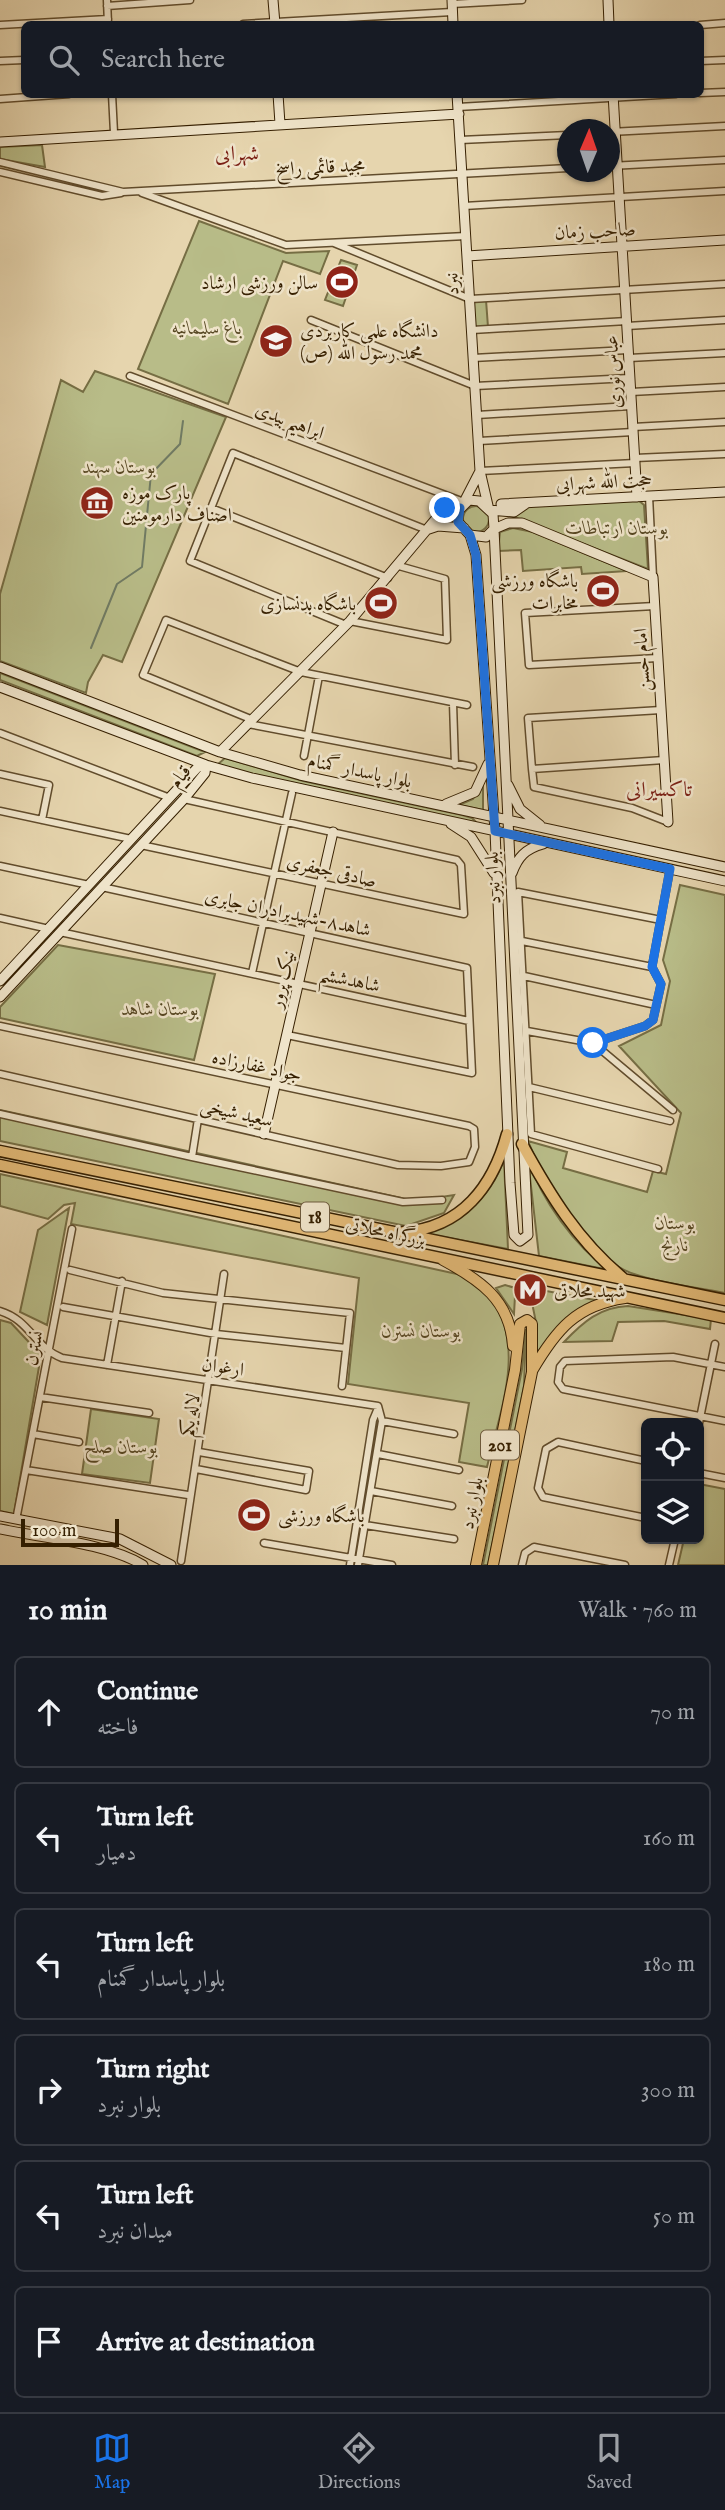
<!DOCTYPE html>
<html lang="en">
<head>
<meta charset="utf-8">
<style>
  body { margin:0; font-family:"IM FELL English",Amiri,serif; background:#242831; color:#f1f3f6 }
  .controls { position:absolute; right:21px; bottom:21px; display:grid; overflow:hidden; border-radius:10px; box-shadow:0 2px 5px #0004 }
  .controls button { width:63px; height:63px; display:grid; place-items:center; padding:0; border:0; border-bottom:2px solid #363941; background:#171b24; color:#f1f3f6; font:35px sans-serif }
  .compass { position:absolute; left:557px; top:119px; width:63px; height:63px; border-radius:50%; background:#171b24; box-shadow:0 2px 5px #0004; rotate:2deg }
  .scale { position:absolute; left:21px; bottom:18px; width:98px; box-sizing:border-box; padding-left:7px; border:4px solid #351f00; border-top:0; font-size:19px; line-height:24px; white-space:nowrap; color:#351f00; -webkit-text-stroke:5px #efe4ca; paint-order:stroke }
  .stop { position:absolute; width:21px; height:21px; margin:-16px; border:5px solid #1a73e8; border-radius:50%; background:#fff }
  .stop.end { background:#1a73e8; border-color:#fff; box-shadow:0 2px 7px #0008 }
  .list { margin:0; padding:0; list-style:none }
  h2 { display:flex; justify-content:space-between; align-items:center; height:91px; margin:0; padding:0 28px; font-size:30px }
  h2 small { font-size:23px; font-weight:400; color:#9ea1a6 }
  .list li { display:grid; grid-template-columns:46px 1fr auto; gap:21px; align-items:center; box-sizing:border-box; height:112px; margin:0 14px 14px; padding:0 14px; border:2px solid #363941; border-radius:10px }
  .list b { display:block; font-size:26px; white-space:nowrap }
  .list p { margin:0; font-size:23px; white-space:nowrap; color:#9ea1a6 }
  .list em { font-size:23px; font-style:normal; color:#9ea1a6 }
  .icon { flex:none; width:38px; height:38px; fill:none; stroke:currentColor; stroke-width:2; stroke-linecap:round; stroke-linejoin:round }
  .map { position:relative; flex:none; width:725px; height:1565px; overflow:hidden }
  .search { position:absolute; background:#171b24; box-shadow:0 2px 5px #0004; left:21px; right:21px; top:21px; height:77px; display:flex; align-items:center; gap:18px; box-sizing:border-box; padding:0 24px; border-radius:10px; color:#9ea1a6; font-size:26px }
  .sheet { height:847px; background:#171b24 }
  nav { display:flex; justify-content:space-around; align-items:center; box-sizing:border-box; height:98px; border-top:2px solid #363941; background:#171b24; font-size:19px; color:#9ea1a6 }
  nav a { display:grid; justify-items:center; gap:4px }
  nav .on { color:#1a73e8 }
  .map>svg:first-child { display:block }
  .green { fill:#b8bc88; stroke:#766e44; stroke-width:2 }
  .lines { fill:none; stroke-linecap:round; stroke-linejoin:round }
  .stream { stroke:#707b64; stroke-width:2 }
  .street-casing { stroke:#614c2c; stroke-width:9 }
  .secondary-casing { stroke:#351f00; stroke-width:11 }
  .primary-casing { stroke:#351f00; stroke-width:12 }
  .highway-casing { stroke:#351f00; stroke-width:13 }
  .street { stroke:#efe4ca; stroke-width:6 }
  .secondary { stroke:#efe4ca; stroke-width:9 }
  .primary { stroke:#e3ba77; stroke-width:10 }
  .highway { stroke:#e3ba77; stroke-width:10 }
  .route { stroke:#1a73e8; stroke-width:9 }
  .labels { text-anchor:middle; stroke-width:5; stroke-linejoin:round; paint-order:stroke }
  .shield { fill:#efe4ca; stroke:#6d5a3d; stroke-width:2 }
  .shield-label { font-size:18px; font-weight:bold; fill:#351f00 }
  .street-label { font-size:19px; fill:#351f00; stroke:#efe4ca }
  .poi-label { font-size:19px; fill:#351f00; stroke:#efe4ca; text-anchor:start }
  .park-label { font-size:19px; font-style:italic; fill:#564622; stroke:#efe4ca }
  .neighbourhood-label { font-size:21px; fill:#7a1f14; stroke:#efe4ca }
</style>
</head>
<body>
<div class="map">
<svg width="725" height="1565" viewBox="0 0 725 1565">
  <rect width="100%" height="100%" fill="#e6d5ae"/>
  <filter id="stains"><feTurbulence type="fractalNoise" baseFrequency=".00286" numOctaves="4"/><feColorMatrix values="0 0 0 0 .2 0 0 0 0 .09 0 0 0 0 .02 0 0 0 .5 -.17"/></filter>
  <radialGradient id="worn" r=".72"><stop offset=".6" stop-color="#630" stop-opacity="0"/><stop offset="1" stop-color="#630" stop-opacity=".3"/></radialGradient>
  <path class="green" d="M42,145L45,167L0,159V147Z
    M199,221L286,253L329,251L320,274L283,261L228,404L138,369Z
    M341,260L357,265L343,306L325,300Z
    M486,300L488,327L474,328L473,301Z
    M95,371L226,417L122,662L103,655L88,682L86,693L0,661V594L61,380L83,392Z
    M637,499L644,505L648,569L514,517L529,505Z
    M463 519a13 13 0 1 1 26 0a13 13 0 1 1-26 0Z
    M513,528L533,532L627,571L582,574L581,567L523,571L521,550L498,551L500,532Z
    M0,673L205,752L197,756L0,680Z
    M225,758L303,781L462,815L472,818L478,824L302,787L217,765Z
    M483,784V810L459,805L473,799Z
    M680,885L725,895V1293C695,1287 663,1284 634,1274C590,1260 544,1183 528,1141L567,1152L563,1168L647,1192L653,1171L666,1174L681,1113L619,1046L661,1025L670,981L663,960Z
    M58,945L215,974L194,1060L0,1018V1007Z
    M0,1110L415,1201L454,1195L444,1213L406,1226L0,1141Z
    M504,1160L508,1249L422,1233C462,1222 489,1200 504,1160Z
    M528,1160C542,1200 574,1246 609,1270L539,1256Z
    M0,1174L466,1276C474,1283 485,1289 491,1298C527,1347 499,1414 487,1467L459,1462L469,1403L348,1384L359,1278L71,1224L75,1203L64,1205L48,1219L0,1206Z
    M69,1208L47,1325L20,1312L38,1230Z
    M505,1285L532,1293L541,1290L595,1300L562,1323L536,1354L537,1327L531,1298L523,1293L515,1296L514,1314L496,1288Z
    M628,1306L711,1319L710,1329L664,1321L618,1322L612,1341L564,1342C583,1322 600,1307 628,1306Z
    M0,1320L11,1323L41,1355L14,1514L0,1511Z
    M526,1329L524,1386L488,1565H483L522,1369Z
    M91,1409L159,1419L150,1483L82,1474Z
    M699,1484L725,1489V1565H678L684,1539H699Z"/>
  <g class="lines">
    <path class="stream" d="M91,648L117,584L142,567L151,474L180,444L183,421"/>
    <g class="street-casing">
      <path id="street" d="M107,0L108,24
        M452,4L522,0
        M107,6L190,0
        M243,24L452,12
        M0,25L108,19
        M700,25L725,23
        M0,61L24,60
        M700,61L725,60
        M700,93L725,92
        M112,94L114,133
        M0,99L69,94
        M458,107L676,94
        M610,132L725,126
        M460,140L568,135
        M0,162L123,192L568,168
        M610,166L725,160
        M0,172L102,196L121,193
        M142,193L286,245L466,236
        M464,206L725,191
        M334,243L470,299L725,284
        M311,320L475,386L630,378
        M627,326L725,320
        M472,330L627,321
        M473,358L628,350
        M629,358L725,353
        M130,376L464,502
        M631,392L725,387
        M477,415L631,406
        M633,427L725,422
        M479,441L633,432
        M635,458L725,454
        M480,471L635,463
        M649,496L653,577
        M211,508L388,578
        M655,606L525,613L529,665L658,658
        M350,621L447,640L445,579L399,566
        M346,625L190,561L233,453L427,530
        M453,703L455,765
        M661,710L528,718L532,769L664,760
        M253,720L143,675L166,620L301,672L467,705
        M248,724L473,767
        M0,733L170,798
        M304,756L319,676
        M532,769L534,787L632,808L668,822
        M0,774L49,785L42,820
        M0,811L131,839
        M141,845L464,914L461,865L457,860L184,799
        M0,866L89,885
        M102,887L467,968L472,1073L287,1035
        M0,918L49,929
        M60,932L469,1021
        M522,941L652,967
        M252,973L292,793
        M524,976L656,1005
        M0,1026L469,1126L474,1129L475,1147L469,1162L441,1166L398,1165L0,1074
        M527,1031L593,1043L645,1026L653,1020L661,984L652,967L670,869
        M593,1043L673,1110
        M529,1087L670,1121
        M0,1114L192,1157L198,1119
        M192,1157L403,1202L442,1200
        M658,1169L531,1134L518,892L661,920
        M70,1270L163,1293L350,1313L342,1386
        M63,1307L216,1334L346,1348
        M0,1311C30,1320 34,1347 62,1358L378,1406L382,1421L358,1565
        M107,1365L122,1281
        M725,1367L673,1357L565,1361L560,1367L558,1382L563,1389L725,1421
        M40,1397L149,1413
        M382,1421L454,1434
        M699,1423L715,1344
        M33,1434L79,1442
        M378,1454L459,1470
        M646,1461L558,1442L546,1449L538,1488L543,1497L646,1518
        M196,1469L306,1490L309,1471L199,1452
        M26,1470L188,1495
        M699,1473L725,1478
        M371,1491L452,1506
        M17,1515L72,1229
        M365,1525L454,1539
        M264,1543L392,1565
        M181,1561L224,1274
        M350,1565L373,1420L378,1408
        M522,1565L525,1553L534,1547L625,1565
        M669,1565L675,1539"/>
    </g>
    <g class="secondary-casing">
      <path id="secondary" d="M273,0L275,24
        M452,0L453,24
        M608,0L609,24
        M278,94L280,124
        M457,94L480,471
        M613,94L637,497
        M0,142L459,114
        M467,256L725,240
        M469,500L479,501L493,514L494,529L486,537L470,535L458,522V511Z
        M464,502L480,471L489,510L514,512L527,503
        M501,504L725,492
        M429,529L438,526L464,528
        M470,535L476,555L495,831L510,1183L514,1235L520,1241L528,1235L494,529L508,523H522L653,577L668,822
        M0,667L220,752L300,775L725,867
        M0,687L206,765L252,778L725,881
        M220,752L350,621L445,508H460
        M508,785L520,809L540,825
        M446,804L475,792L488,764
        M451,824L471,837L494,873
        M512,873C518,857 525,849 543,844
        M0,981L198,767L206,765
        M0,997L184,799L205,773L206,765
        M264,1134L333,832
        M0,1516L120,1539L171,1565
        M0,1529C43,1538 106,1543 143,1565"/>
    </g>
    <g class="primary-casing">
      <path id="primary" d="M443,1260C480,1280 510,1300 513,1346
        M532,1371C556,1330 576,1305 625,1298
        M476,1565L515,1370L520,1324L527,1320L532,1324V1372L493,1565"/>
    </g>
    <g class="highway-casing">
      <path id="highway" d="M522,1144C550,1195 578,1241 623,1278
        M0,1151L725,1300
        M0,1165L725,1318
        M403,1232C462,1228 493,1186 507,1134"/>
    </g>
    <use href="#street" class="street"/>
    <use href="#secondary" class="secondary"/>
    <use href="#primary" class="primary"/>
    <use href="#highway" class="highway"/>
  </g>
  <g class="lines">
    <path class="route" d="M445,508H460L458,522L470,535L476,555L495,831L670,869L652,967L661,984L653,1020L645,1026L593,1043"/>
  </g>
  <defs>
    <g id="stadium-disc" transform="scale(1.75)"><circle r="9.5" fill="#8f2418" stroke="#efe4ca"/><path d="M0-5a6.5 5 0 1 0 0 10a6.5 5 0 1 0 0-10ZM-3.5-1.8h7v3.6h-7Z" fill="#fff"/></g>
    <g id="university-disc" transform="scale(1.75)"><circle r="9.5" fill="#8f2418" stroke="#efe4ca"/><path d="M0-5L7-2L0 1L-7-2ZM-4 1L0 2.5L4 1V4Q0 6-4 4Z" fill="#fff"/></g>
    <g id="museum-disc" transform="scale(1.75)"><circle r="9.5" fill="#8f2418" stroke="#efe4ca"/><path d="M0-6L6-3V-2H-6V-3ZM-5-1h2V3h-2ZM-1-1h2V3h-2ZM3-1h2V3H3ZM-6 4H6V6H-6Z" fill="#fff"/></g>
    <g id="metro-disc" transform="scale(1.75)"><circle r="9.5" fill="#8f2418" stroke="#efe4ca"/><path d="M-5.5 5V-5H-3L0 0L3-5H5.5V5H3V-.5L0 4L-3-.5V5Z" fill="#fff"/></g>
  </defs>
  <g fill-rule="evenodd">
    <use href="#stadium-disc" x="342" y="282"/>
    <use href="#university-disc" x="276" y="341"/>
    <use href="#museum-disc" x="97" y="503"/>
    <use href="#stadium-disc" x="603" y="591"/>
    <use href="#stadium-disc" x="381" y="603"/>
    <use href="#metro-disc" x="530" y="1290"/>
    <use href="#stadium-disc" x="254" y="1515"/>
  </g>
  <g class="labels">
    <g class="shield">
      <rect x="301" y="1202.5" width="28" height="29" rx="5"/>
      <rect x="481" y="1430.5" width="38" height="29" rx="5"/>
    </g>
    <g class="shield-label">
      <text x="315" y="1223">18</text>
      <text x="500" y="1451">201</text>
    </g>
    <g class="street-label">
      <text transform="translate(320 166) rotate(-3)" y="7">مجید قائمی راسخ</text>
      <text transform="translate(595 230) rotate(-3)" y="7">صاحب زمان</text>
      <text transform="translate(451 284) rotate(-93)" y="7">نبرد</text>
      <text transform="translate(612 372) rotate(-93)" y="7">عباس نوری</text>
      <text transform="translate(290 420) rotate(21)" y="7">ابراهیم بیدی</text>
      <text transform="translate(604 481) rotate(-3)" y="7">حجت الله شهرابی</text>
      <text transform="translate(641 660) rotate(-93)" y="7">امام حسن</text>
      <text transform="translate(360 770) rotate(12)" y="7">بلوار پاسدار گمنام</text>
      <text transform="translate(179 776) rotate(-52)" y="7">قیام</text>
      <text transform="translate(332 870) rotate(13)" y="7">صادقی جعفری</text>
      <text transform="translate(492 878) rotate(-93)" y="7">بلوار نبرد</text>
      <text transform="translate(288 912) rotate(12)" y="7">شاهد۸-شهیدبرادران جابری</text>
      <text transform="translate(281 979) rotate(-77)" y="7">نیک پرور</text>
      <text transform="translate(350 979) rotate(12)" y="7">شاهدششم</text>
      <text transform="translate(257 1065) rotate(12)" y="7">جواد غفارزاده</text>
      <text transform="translate(237 1112) rotate(13)" y="7">سعید شیخی</text>
      <text transform="translate(386 1231) rotate(12)" y="7">بزرگراه محلاتی</text>
      <text transform="translate(33 1348) rotate(-79)" y="7">نسترن</text>
      <text transform="translate(223 1366) rotate(8)" y="7">ارغوان</text>
      <text transform="translate(189 1415) rotate(-81)" y="7">لاله یکم</text>
      <text transform="translate(471 1503) rotate(-79)" y="7">بلوار نبرد</text>
    </g>
    <g class="poi-label">
      <text x="318" y="289" text-anchor="end">سالن ورزشی ارشاد</text>
      <text x="300" y="337">دانشگاه علمی کاربردی<tspan x="300" dy="22">محمد رسول الله (ص)</tspan></text>
      <text x="122" y="499">پارک موزه<tspan x="122" dy="22">اصناف دارمومنین</tspan></text>
      <text x="578" y="587" text-anchor="end">باشگاه ورزشی<tspan x="578" dy="22">مخابرات</tspan></text>
      <text x="356" y="610" text-anchor="end">باشگاه بدنسازی</text>
      <text x="554" y="1297">شهید محلاتی</text>
      <text x="278" y="1522">باشگاه ورزشی</text>
    </g>
    <g class="park-label">
      <text x="207" y="334">باغ سلیمانیه</text>
      <text x="119" y="473">بوستان سهند</text>
      <text x="617" y="534">بوستان ارتباطات</text>
      <text x="160" y="1015">بوستان شاهد</text>
      <text x="675" y="1229">بوستان<tspan x="675" dy="22">نارنج</tspan></text>
      <text x="421" y="1337">بوستان نسترن</text>
      <text x="121" y="1453">بوستان صلح</text>
    </g>
    <g class="neighbourhood-label">
      <text x="237" y="160">شهرابی</text>
      <text x="659" y="796">تاکسیرانی</text>
    </g>
  </g>
  <rect width="100%" height="100%" filter="url(#stains)"/>
  <rect width="100%" height="100%" fill="url(#worn)"/>
</svg>
<div class="controls">
<button><svg class="icon" aria-label="locate" viewBox="0 0 24 24"><circle cx="12" cy="12" r="6"/><path d="M12 2v4M12 18v4M2 12h4M18 12h4"/></svg></button>
<button><svg class="icon" aria-label="layers" viewBox="0 0 24 24"><path d="M12 4l9 5-9 5-9-5zM3 14l9 5 9-5"/></svg></button>
</div>
<svg class="compass" viewBox="-18 -18 36 36"><path d="M0-13l5 13h-10z" fill="#e53935"/><path d="M0 13l5-13h-10z" fill="#9ea1a6"/></svg>
<div class="scale">100 m</div>
<div class="stop" style="left:593px;top:1043px"></div>
<div class="stop end" style="left:445px;top:508px"></div>
<div class="search"><svg class="icon" aria-label="search" viewBox="0 0 24 24"><circle cx="10" cy="10" r="6"/><path d="M15 15l6 6"/></svg>Search here</div>
</div>
<section class="sheet">
<h2>10 min<small>Walk · 760 m</small></h2>
<ul class="list">
<li><svg class="icon" aria-label="ahead" viewBox="0 0 24 24"><path d="M12 20V5M6 11l6-6 6 6"/></svg><div><b>Continue</b><p>فاخته</p></div><em>70 m</em></li>
<li><svg class="icon" aria-label="left" viewBox="0 0 24 24"><path d="M17 20v-9H6M10 6l-5 5 5 5"/></svg><div><b>Turn left</b><p>دمیار</p></div><em>160 m</em></li>
<li><svg class="icon" aria-label="left" viewBox="0 0 24 24"><path d="M17 20v-9H6M10 6l-5 5 5 5"/></svg><div><b>Turn left</b><p>بلوار پاسدار گمنام</p></div><em>180 m</em></li>
<li><svg class="icon" aria-label="right" viewBox="0 0 24 24"><path d="M7 20v-9h11M14 6l5 5-5 5"/></svg><div><b>Turn right</b><p>بلوار نبرد</p></div><em>300 m</em></li>
<li><svg class="icon" aria-label="left" viewBox="0 0 24 24"><path d="M17 20v-9H6M10 6l-5 5 5 5"/></svg><div><b>Turn left</b><p>میدان نبرد</p></div><em>50 m</em></li>
<li><svg class="icon" aria-label="arrive" viewBox="0 0 24 24"><path d="M6 21V4h12l-3 4 3 4H6"/></svg><div><b>Arrive at destination</b></div></li>
</ul>
</section>
<nav>
<a class="on"><svg class="icon" aria-label="map" viewBox="0 0 24 24"><path d="M3 6l6-2 6 2 6-2v14l-6 2-6-2-6 2zM9 4v14M15 6v14"/></svg>Map</a>
<a><svg class="icon" aria-label="directions" viewBox="0 0 24 24"><path d="M12 3l9 9-9 9-9-9zM9 14v-3h6M13 9l2 2-2 2"/></svg>Directions</a>
<a><svg class="icon" aria-label="saved" viewBox="0 0 24 24"><path d="M7 4h10v16l-5-4-5 4z"/></svg>Saved</a>
</nav>
</body>
</html>
